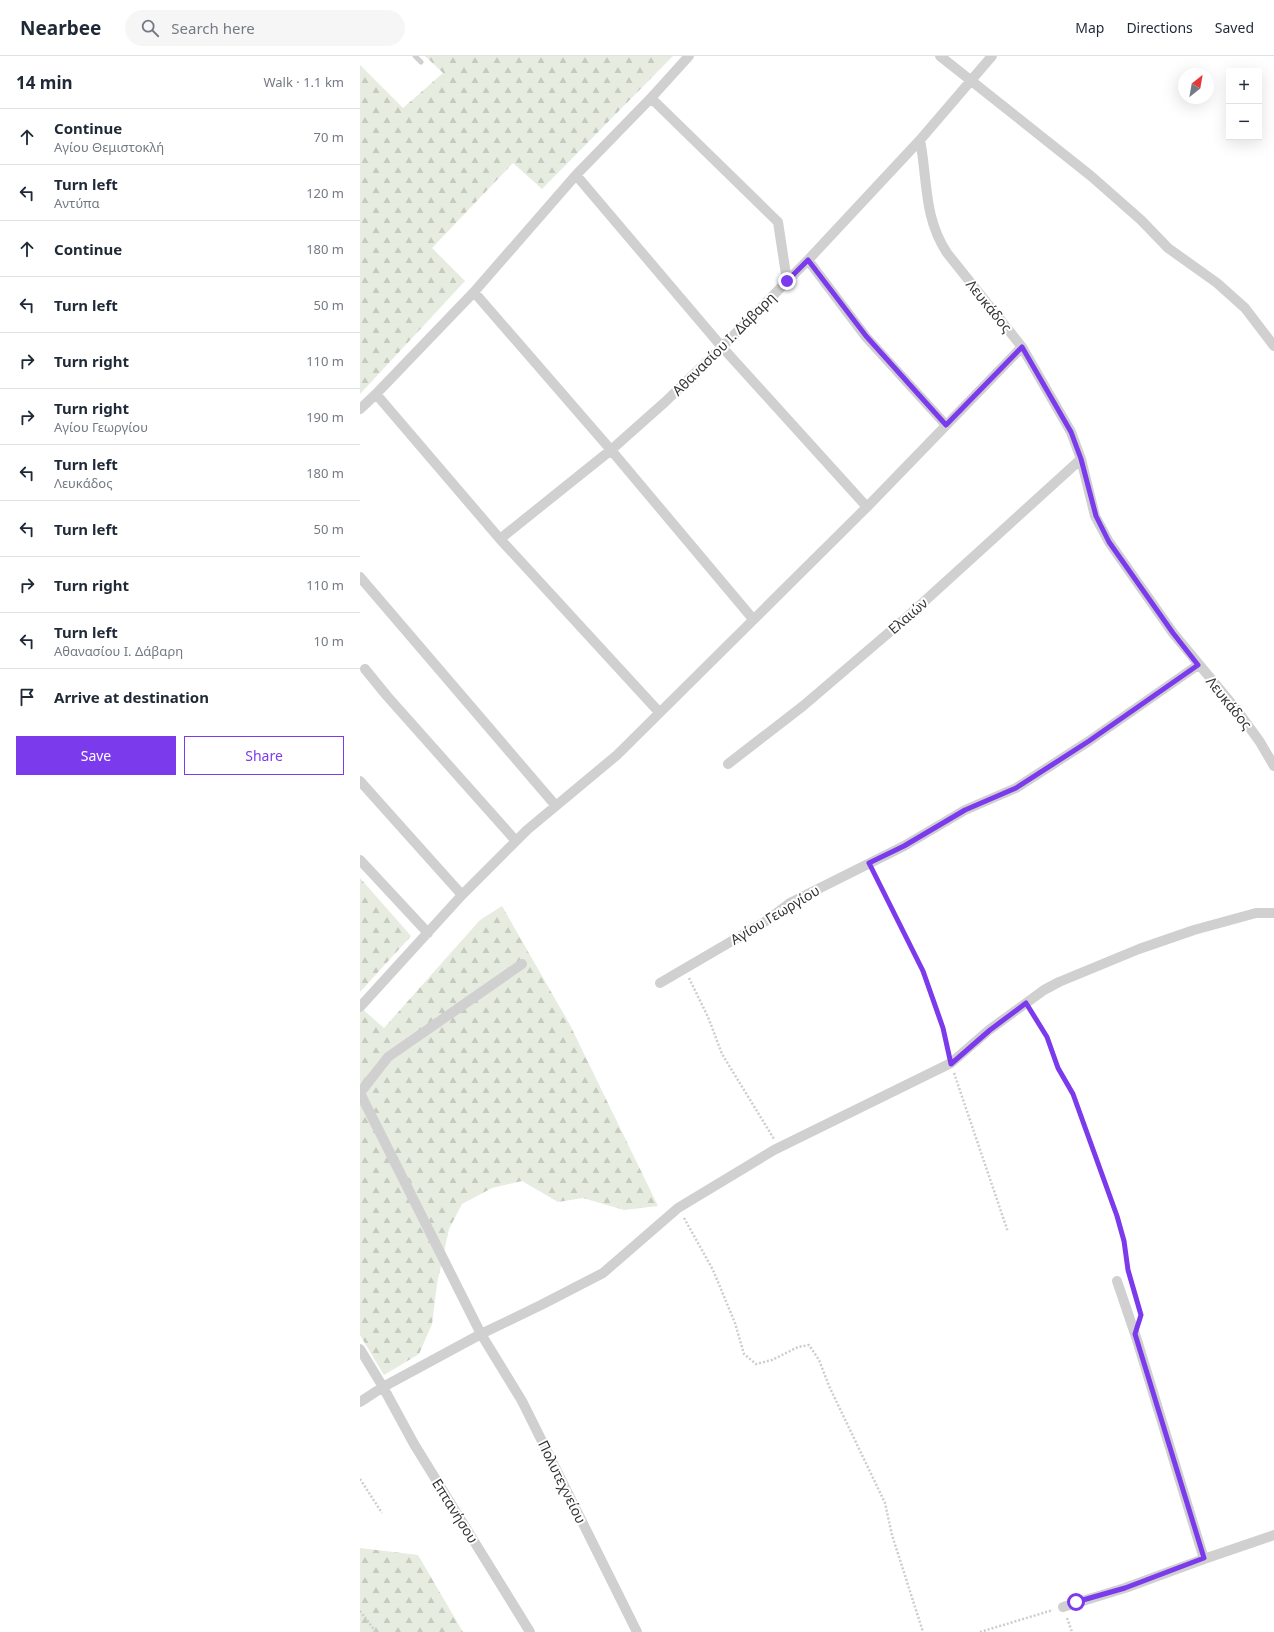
<!DOCTYPE html>
<html lang="en">
<head>
<meta charset="utf-8">
<style>
  body { margin:0; font-family:"Noto Sans",sans-serif; background:#f6f6f7; color:#1f2937 }
  .controls { position:absolute; right:12px; top:12px; display:grid; overflow:hidden; border-radius:0px; box-shadow:0 4px 16px #0002 }
  .controls button { width:36px; height:36px; display:grid; place-items:center; padding:0; border:0; border-bottom:1px solid #e0e1e3; background:#fff; color:#1f2937; font:20px sans-serif }
  .compass { position:absolute; left:818px; top:12px; width:36px; height:36px; border-radius:50%; background:#fff; box-shadow:0 4px 16px #0002; rotate:31deg }
  .stop { position:absolute; width:12px; height:12px; margin:-9px; border:3px solid #7c3aed; border-radius:50%; background:#fff }
  .stop.end { background:#7c3aed; border-color:#fff; box-shadow:0 1px 4px #0008 }
  .list { margin:0; padding:0; list-style:none }
  h2 { display:flex; justify-content:space-between; align-items:center; height:52px; margin:0; padding:0 16px; font-size:17px }
  h2 small { font-size:13px; font-weight:400; color:#747a83 }
  .list li { display:grid; grid-template-columns:26px 1fr auto; gap:12px; align-items:center; box-sizing:border-box; height:56px; padding:0 16px; border-top:1px solid #e0e1e3 }
  .list b { display:block; font-size:15px; white-space:nowrap }
  .list p { margin:0; font-size:13px; white-space:nowrap; color:#747a83 }
  .list em { font-size:13px; font-style:normal; color:#747a83 }
  .actions { display:flex; gap:8px; padding:12px 16px }
  .actions a { flex:1; padding:9px 0; border:1px solid #7c3aed; border-radius:0px; text-align:center; font-size:14px; color:#7c3aed }
  .actions .main { background:#7c3aed; color:#fff }
  .icon { flex:none; width:22px; height:22px; fill:none; stroke:currentColor; stroke-width:2; stroke-linecap:round; stroke-linejoin:round }
  .map { position:relative; flex:none; width:914px; height:1576px; overflow:hidden }
  header { display:flex; align-items:center; gap:24px; box-sizing:border-box; height:56px; padding:0 20px; background:#fff; border-bottom:1px solid #e0e1e3 }
  header strong { font-size:19px }
  nav { display:flex; gap:22px; margin-inline-start:auto; font-size:14px }
  .search { width:280px; height:36px; background:#f6f6f7; display:flex; align-items:center; gap:10px; box-sizing:border-box; padding:0 14px; border-radius:22px; color:#747a83; font-size:15px }
  main { display:flex }
  aside { flex:1; background:#fff }
  .map>svg:first-child { display:block }
  .forest { fill:url(#forest-firs) }
  .lines { fill:none; stroke-linecap:round; stroke-linejoin:round }
  .path { stroke:#cdcdcd; stroke-width:2.5; stroke-dasharray:2 2; stroke-linecap:butt }
  .service { stroke:#d0d0d0; stroke-width:5 }
  .minor { stroke:#d0d0d0; stroke-width:10 }
  .route { stroke:#7c3aed; stroke-width:5 }
  .labels { text-anchor:middle; stroke-width:4; stroke-linejoin:round; paint-order:stroke }
  .street-label { font-size:14px; fill:#333; stroke:#fff }
</style>
</head>
<body>
<header>
<strong>Nearbee</strong>
<div class="search"><svg class="icon" aria-label="search" viewBox="0 0 24 24"><circle cx="10" cy="10" r="6"/><path d="M15 15l6 6"/></svg>Search here</div>
<nav><a>Map</a><a>Directions</a><a>Saved</a></nav>
</header>
<main>
<aside>
<h2>14 min<small>Walk · 1.1 km</small></h2>
<ul class="list">
<li><svg class="icon" aria-label="ahead" viewBox="0 0 24 24"><path d="M12 20V5M6 11l6-6 6 6"/></svg><div><b>Continue</b><p>Αγίου Θεμιστοκλή</p></div><em>70 m</em></li>
<li><svg class="icon" aria-label="left" viewBox="0 0 24 24"><path d="M17 20v-9H6M10 6l-5 5 5 5"/></svg><div><b>Turn left</b><p>Αντύπα</p></div><em>120 m</em></li>
<li><svg class="icon" aria-label="ahead" viewBox="0 0 24 24"><path d="M12 20V5M6 11l6-6 6 6"/></svg><div><b>Continue</b></div><em>180 m</em></li>
<li><svg class="icon" aria-label="left" viewBox="0 0 24 24"><path d="M17 20v-9H6M10 6l-5 5 5 5"/></svg><div><b>Turn left</b></div><em>50 m</em></li>
<li><svg class="icon" aria-label="right" viewBox="0 0 24 24"><path d="M7 20v-9h11M14 6l5 5-5 5"/></svg><div><b>Turn right</b></div><em>110 m</em></li>
<li><svg class="icon" aria-label="right" viewBox="0 0 24 24"><path d="M7 20v-9h11M14 6l5 5-5 5"/></svg><div><b>Turn right</b><p>Αγίου Γεωργίου</p></div><em>190 m</em></li>
<li><svg class="icon" aria-label="left" viewBox="0 0 24 24"><path d="M17 20v-9H6M10 6l-5 5 5 5"/></svg><div><b>Turn left</b><p>Λευκάδος</p></div><em>180 m</em></li>
<li><svg class="icon" aria-label="left" viewBox="0 0 24 24"><path d="M17 20v-9H6M10 6l-5 5 5 5"/></svg><div><b>Turn left</b></div><em>50 m</em></li>
<li><svg class="icon" aria-label="right" viewBox="0 0 24 24"><path d="M7 20v-9h11M14 6l5 5-5 5"/></svg><div><b>Turn right</b></div><em>110 m</em></li>
<li><svg class="icon" aria-label="left" viewBox="0 0 24 24"><path d="M17 20v-9H6M10 6l-5 5 5 5"/></svg><div><b>Turn left</b><p>Αθανασίου Ι. Δάβαρη</p></div><em>10 m</em></li>
<li><svg class="icon" aria-label="arrive" viewBox="0 0 24 24"><path d="M6 21V4h12l-3 4 3 4H6"/></svg><div><b>Arrive at destination</b></div></li>
</ul>
<div class="actions"><a class="main">Save</a><a>Share</a></div>
</aside>
<div class="map">
<svg width="914" height="1576" viewBox="0 0 914 1576">
  <defs>
    <pattern id="forest-firs" width="22" height="20" patternUnits="userSpaceOnUse"><rect width="22" height="20" fill="#e6ecdf"/><path d="M5 1l3.5 6h-7zM16 11l3.5 6h-7z" fill="#c6cbc0"/></pattern>
  </defs>
  <rect width="100%" height="100%" fill="#fff"/>
  <path class="forest" d="M65,0H313L182,133L153,107L72,192L105,225L0,338V9L43,52L83,17Z
    M0,822L51,880L0,936Z
    M142,850L210,969L298,1150L264,1154L223,1142L198,1146L162,1125L132,1132L102,1148L89,1173L77,1228L72,1268L59,1298L24,1319L0,1279V951L24,972L120,864Z
    M0,1492L58,1499L103,1576H0Z"/>
  <g class="lines">
    <path class="path" d="M514,817C543,875 574,932 588,995
      M329,922L348,961L362,998L414,1083
      M672,956L687,981L699,1012L713,1038L757,1160L765,1185L768,1214L775,1239
      M594,1017L648,1176
      M324,1162L353,1214L375,1267L384,1298L396,1308L412,1304L438,1291L449,1289L459,1304L469,1330L525,1447L532,1479L563,1576
      M0,1423L22,1457
      M0,1555L16,1576
      M707,1562L712,1576
      M620,1576L693,1554"/>
    <path class="service" d="M55,0L61,6"/>
    <path class="minor" d="M580,0L731,120L781,164L808,192L857,227L885,252L914,290
      M291,42L418,166L427,225
      M560,84C568,125 563,160 587,197L662,291L711,376L721,403L735,460L749,486L813,577L876,653L900,686L914,710
      M216,119L362,291L507,451
      M448,204L506,281L586,369
      M114,236L251,394L393,563
      M16,338L114,236L216,119L291,42L329,0
      M0,353L16,338L140,483L299,656
      M140,483L251,394L305,346L362,291L448,204L560,84L632,0
      M0,521L196,750
      M5,613L27,640L156,785
      M368,708L443,650L546,562L721,403
      M0,725L102,839
      M0,804L68,877
      M162,908L28,1001L0,1037L121,1278L162,1345L277,1576
      M300,927L406,865L430,847L544,790L605,754L656,732L729,685L838,609
      M0,951L102,839L167,774L257,699L507,451L662,291
      M757,1225L777,1284L844,1503
      M0,1293L23,1331L54,1388L170,1576
      M0,1346L23,1331L121,1278L181,1249L243,1217L318,1152L414,1094L591,1007L629,974L684,934L699,926L779,893L834,874L896,857H914
      M703,1551L765,1532L844,1503L914,1479"/>
  </g>
  <g class="lines">
    <path class="route" d="M427,225L448,204L506,280L586,369L662,291L711,376L721,403L736,460L749,486L813,577L838,609L729,685L656,732L605,754L544,790L509,807L563,915L583,972L591,1008L630,974L666,947L687,981L698,1012L713,1038L757,1160L764,1185L768,1214L781,1259L775,1278L844,1502L765,1532L716,1546"/>
  </g>
  <g class="labels">
    <g class="street-label">
      <text transform="translate(629 250) rotate(51)" y="5">Λευκάδος</text>
      <text transform="translate(364 288) rotate(-45)" y="5">Αθανασίου Ι. Δάβαρη</text>
      <text transform="translate(548 560) rotate(-41)" y="5">Ελαιών</text>
      <text transform="translate(869 647) rotate(51)" y="5">Λευκάδος</text>
      <text transform="translate(415 859) rotate(-31)" y="5">Αγίου Γεωργίου</text>
      <text transform="translate(202 1426) rotate(64)" y="5">Πολυτεχνείου</text>
      <text transform="translate(95 1455) rotate(58)" y="5">Επτανήσου</text>
    </g>
  </g>
</svg>
<div class="controls">
<button>+</button>
<button>−</button>
</div>
<svg class="compass" viewBox="-18 -18 36 36"><path d="M0-13l5 13h-10z" fill="#e53935"/><path d="M0 13l5-13h-10z" fill="#747a83"/></svg>
<div class="stop" style="left:716px;top:1546px"></div>
<div class="stop end" style="left:427px;top:225px"></div>
</div>
</main>
</body>
</html>
